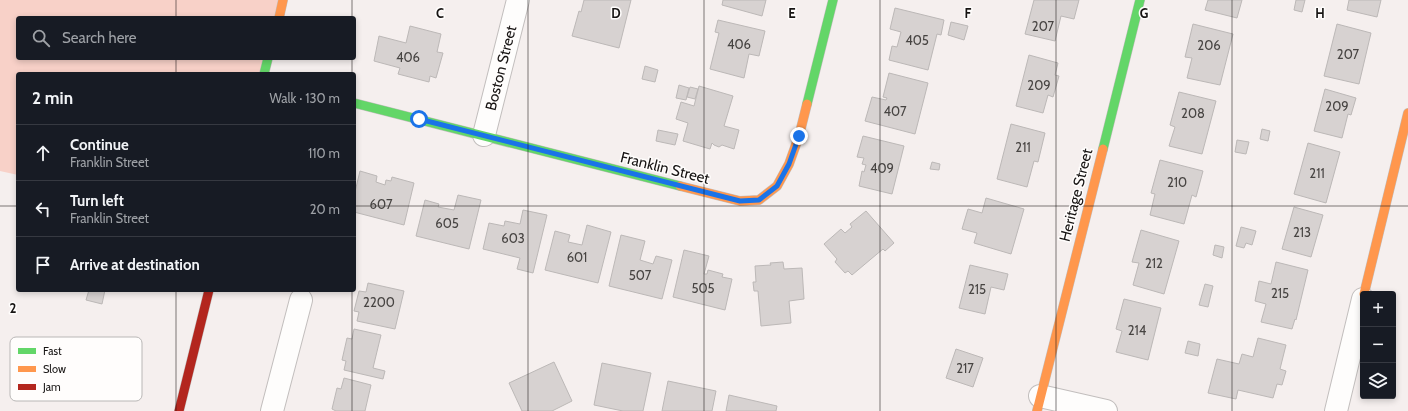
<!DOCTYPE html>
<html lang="en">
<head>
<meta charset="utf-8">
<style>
  body { margin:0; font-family:Cabin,sans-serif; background:#20242c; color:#f1f3f6 }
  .controls { position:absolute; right:12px; bottom:12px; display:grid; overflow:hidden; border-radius:4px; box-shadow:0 2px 6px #0003 }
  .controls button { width:36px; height:36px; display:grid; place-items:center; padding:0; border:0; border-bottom:1px solid #363941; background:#171b24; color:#f1f3f6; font:20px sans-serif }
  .stop { position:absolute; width:12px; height:12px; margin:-9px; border:3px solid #1a73e8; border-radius:50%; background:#fff }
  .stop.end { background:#1a73e8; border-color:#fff; box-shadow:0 1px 4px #0008 }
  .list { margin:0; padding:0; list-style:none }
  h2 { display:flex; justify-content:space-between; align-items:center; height:52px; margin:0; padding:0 16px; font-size:17px }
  h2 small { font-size:13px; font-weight:400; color:#9ea1a6 }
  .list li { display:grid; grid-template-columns:26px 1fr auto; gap:12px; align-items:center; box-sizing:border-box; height:56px; padding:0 16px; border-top:1px solid #363941 }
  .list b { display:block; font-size:15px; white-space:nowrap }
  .list p { margin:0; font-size:13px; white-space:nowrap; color:#9ea1a6 }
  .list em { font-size:13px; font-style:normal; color:#9ea1a6 }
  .icon { flex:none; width:22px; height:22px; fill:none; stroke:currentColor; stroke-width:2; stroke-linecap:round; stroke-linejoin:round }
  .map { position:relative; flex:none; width:1408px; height:411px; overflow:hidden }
  .search { position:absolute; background:#171b24; box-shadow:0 2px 6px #0003; left:16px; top:16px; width:340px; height:44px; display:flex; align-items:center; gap:10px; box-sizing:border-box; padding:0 14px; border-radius:4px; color:#9ea1a6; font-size:15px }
  .panel { position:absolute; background:#171b24; box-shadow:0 2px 6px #0003; left:16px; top:72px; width:340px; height:220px; border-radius:4px }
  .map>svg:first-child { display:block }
  .green { fill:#f8d1c8 }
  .building { fill:#d7d2d1; stroke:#bcb8b7 }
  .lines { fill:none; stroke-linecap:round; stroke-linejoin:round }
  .street-casing { stroke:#c2bebd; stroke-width:24 }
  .fast-casing { stroke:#c2bebd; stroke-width:10 }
  .slow-casing { stroke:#c2bebd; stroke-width:10 }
  .jam-casing { stroke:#c2bebd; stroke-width:10 }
  .street { stroke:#fefdfc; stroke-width:22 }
  .fast { stroke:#63d668; stroke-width:9 }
  .slow { stroke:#ff974d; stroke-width:9 }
  .jam { stroke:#b3261e; stroke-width:9 }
  .route { stroke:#1a73e8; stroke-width:5 }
  .grid { fill:none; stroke:#171413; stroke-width:1; stroke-opacity:0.55 }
  .labels { text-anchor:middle; stroke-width:3; stroke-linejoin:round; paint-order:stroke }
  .number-label { font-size:13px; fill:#474442 }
  .street-label { font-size:15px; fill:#171413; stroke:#fffdfc }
  .key { fill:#fffdfc; stroke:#b9b7b6; stroke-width:1 }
  .key-label { font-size:11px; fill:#171413 }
  .grid-label { font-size:13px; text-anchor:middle; font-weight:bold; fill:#171413; stroke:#fffdfc; stroke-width:3; stroke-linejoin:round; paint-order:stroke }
</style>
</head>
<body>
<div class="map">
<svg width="1408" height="411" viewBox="0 0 1408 411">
  <rect width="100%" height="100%" fill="#f5efee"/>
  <path class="green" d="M0,0H283L279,18H18V58H268L264,74H18V175L0,171Z"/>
  <path class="building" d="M584,0H631L619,48L572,36L579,11L581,12Z
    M723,0H766L762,16L722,5Z
    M1034,0H1079L1074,19L1061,16L1055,41L1025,34Z
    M1208,0H1242L1237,18L1205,10Z
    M1296,0H1305L1302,12L1294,10Z
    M1349,0H1381L1377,17L1347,10Z
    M895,8L944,20L941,35L937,34L928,70L889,60L892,46L897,47L901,32L890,29Z
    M718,20L765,31L759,56L749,54L744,78L710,69L719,33L715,32Z
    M951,22L968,26L964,40L948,35Z
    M1193,24L1233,34L1220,85L1187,78L1192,58L1185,57Z
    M1337,24L1371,33L1359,84L1324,76Z
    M410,26L441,34L437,52L443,53L436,78L430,76L429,82L398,74L400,68L374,61L379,36L406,43Z
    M1029,55L1058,63L1055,75L1059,76L1053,97L1048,95L1043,113L1016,106Z
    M645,66L658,70L655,82L642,79Z
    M889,73L928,83L915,134L865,121L872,97L886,100L887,98L883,97Z
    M679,85L689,88L686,100L676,98Z
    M699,86L733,96L724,126L739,130L734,149L722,145L719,147L714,145L712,143L710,149L683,141L688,123L676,119L681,102L694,106Z
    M690,87L698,89L695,99L687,97Z
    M1325,89L1356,98L1351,115L1348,114L1342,138L1314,131Z
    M1179,92L1216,101L1202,154L1169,146L1175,127L1170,125Z
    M1011,124L1045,133L1038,162L1034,161L1027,187L997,179Z
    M1262,129L1270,131L1268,141L1260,139Z
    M658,130L678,134L675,145L656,141Z
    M863,136L904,146L892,194L859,186L862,171L864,172L866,165L862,164L864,158L857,157Z
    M1237,140L1249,142L1246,154L1235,152Z
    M1308,143L1340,152L1326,203L1294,194Z
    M1160,160L1203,171L1196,197L1192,195L1184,224L1150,215L1155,194L1151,193Z
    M932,162L940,164L939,170L930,169Z
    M360,171L377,176L376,182L385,185L386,180L391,181L392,177L414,183L404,225L354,212V196Z
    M458,195L481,200L469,249L416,236L425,200L439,204L438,207L454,210Z
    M986,198L1024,209L1011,254L974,243L977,233L962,229L968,209L982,213Z
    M1294,207L1323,215L1311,257L1282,249Z
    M523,210L547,215L533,273L517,269L520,258L483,249L489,223L504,226L505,221L520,224Z
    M866,211L894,243L885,251L883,249L852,275L848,271L845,273L835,262L837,259L824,244L841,229L845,233L852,227L850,224Z
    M587,225L611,232L598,283L545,270L555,231L570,235L568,242L582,245Z
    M1241,227L1256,231L1252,245L1246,243L1244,248L1236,246Z
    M1141,230L1179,241L1164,294L1133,285L1139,263L1132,262Z
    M621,235L645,241L640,260L653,264L656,256L672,260L662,299L609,286Z
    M1215,245L1224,247L1222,258L1213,255Z
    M684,250L709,256L704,274H707L708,270L723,274L722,277L732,279L725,310L673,297Z
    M783,262L784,269L802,268L804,299L789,301L791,323L761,326L758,291H754L753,282H756L755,266L771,265L770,263Z
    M1276,262L1308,270L1296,320L1295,319L1292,329L1261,322L1266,304L1255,301L1259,281L1271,284Z
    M970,265L1008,274L1004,290L991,287L985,314L959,308Z
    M368,283L404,291L395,329L357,321L359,312L354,311L359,291L366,292Z
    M1205,284L1213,286L1208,307L1199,305Z
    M89,290H105L102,304L86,300Z
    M1124,299L1161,308L1148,360L1116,352L1122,331L1116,329Z
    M354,329L381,335L373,368L385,371L383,379L344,370L346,361L342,360L347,338L352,339Z
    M1258,338L1286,345L1280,369L1286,371L1282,385L1277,384L1273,398L1238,390L1236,399L1208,393L1217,359L1239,364L1242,354L1253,357Z
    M1188,341L1200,344L1198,356L1185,353Z
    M956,349L983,358L973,387L946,378Z
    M554,362L572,401L552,411H522L509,383Z
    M602,363L651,373L643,411H623L594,405Z
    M344,378L371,385L365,411H336L332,409L337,388L341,389Z
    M668,381L716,391L712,411H662Z
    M729,395L777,406L776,411H726Z"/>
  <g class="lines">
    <g class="street-casing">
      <path id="street" d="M484,135L518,0
        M1040,396L1106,411
        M272,411L301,300
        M1336,411L1363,299"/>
    </g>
    <g class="fast-casing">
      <path id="fast" d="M264,74L268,58
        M354,103L680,186
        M807,104L833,0
        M1103,149L1140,0"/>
    </g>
    <g class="slow-casing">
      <path id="slow" d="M279,18L283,0
        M680,186L740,201L759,200L777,186L789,164L799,136L807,104
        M1364,294L1408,113
        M1037,411L1103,149"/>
    </g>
    <g class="jam-casing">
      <path id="jam" d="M179,411L209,290"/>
    </g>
    <use href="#street" class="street"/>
    <use href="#fast" class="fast"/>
    <use href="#slow" class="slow"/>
    <use href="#jam" class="jam"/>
  </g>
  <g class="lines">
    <path class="route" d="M419,119L740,201L759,200L777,186L789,164L799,136"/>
  </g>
  <path class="grid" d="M176,0V18M352,0V18M528,0V411M704,0V411M880,0V411M1056,0V411M1232,0V411M176,58V74M352,58V74M0,206H18M354,206H1408M176,290V411M352,290V411"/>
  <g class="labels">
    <g class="number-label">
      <text x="1043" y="31">207</text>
      <text x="917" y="45">405</text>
      <text x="739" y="49">406</text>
      <text x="1209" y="50">206</text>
      <text x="1348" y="59">207</text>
      <text x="408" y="62">406</text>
      <text x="1039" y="90">209</text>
      <text x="1337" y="111">209</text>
      <text x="895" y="116">407</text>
      <text x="1193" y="118">208</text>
      <text x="1023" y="152">211</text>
      <text x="882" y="173">409</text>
      <text x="1317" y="178">211</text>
      <text x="1177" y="187">210</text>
      <text x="381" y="209">607</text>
      <text x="447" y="228">605</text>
      <text x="1302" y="237">213</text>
      <text x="513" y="243">603</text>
      <text x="577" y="262">601</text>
      <text x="1154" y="268">212</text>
      <text x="640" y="280">507</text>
      <text x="703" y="293">505</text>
      <text x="977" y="294">215</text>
      <text x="1280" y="298">215</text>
      <text x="379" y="307">2200</text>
      <text x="1137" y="335">214</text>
      <text x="965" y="373">217</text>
    </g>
    <g class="street-label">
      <text transform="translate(501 68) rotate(-76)" y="5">Boston Street</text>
      <text transform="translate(665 168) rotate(14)" y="5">Franklin Street</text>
      <text transform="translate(1076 195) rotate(-76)" y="5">Heritage Street</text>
    </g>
  </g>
  <rect x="10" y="337" width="132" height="64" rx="6" class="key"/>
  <rect x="18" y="348" width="18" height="6" fill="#63d668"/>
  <rect x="18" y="366" width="18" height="6" fill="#ff974d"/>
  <rect x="18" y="384" width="18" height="6" fill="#b3261e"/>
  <g class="key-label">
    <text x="43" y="355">Fast</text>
    <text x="43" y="373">Slow</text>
    <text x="43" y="391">Jam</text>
  </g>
  <g class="grid-label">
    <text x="440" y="18">C</text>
    <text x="616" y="18">D</text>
    <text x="792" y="18">E</text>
    <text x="968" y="18">F</text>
    <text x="1144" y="18">G</text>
    <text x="1320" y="18">H</text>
    <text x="13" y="313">2</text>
  </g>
</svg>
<div class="controls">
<button>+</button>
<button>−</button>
<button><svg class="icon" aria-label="layers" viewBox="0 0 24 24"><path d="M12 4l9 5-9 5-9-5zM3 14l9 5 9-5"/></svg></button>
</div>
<div class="stop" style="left:419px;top:119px"></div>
<div class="stop end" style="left:799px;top:136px"></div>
<div class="search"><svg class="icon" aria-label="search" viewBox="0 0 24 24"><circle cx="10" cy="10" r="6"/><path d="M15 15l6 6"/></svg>Search here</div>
<section class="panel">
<h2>2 min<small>Walk · 130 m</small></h2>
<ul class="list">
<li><svg class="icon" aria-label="ahead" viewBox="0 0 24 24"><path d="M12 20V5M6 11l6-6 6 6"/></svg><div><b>Continue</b><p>Franklin Street</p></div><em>110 m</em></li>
<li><svg class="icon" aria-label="left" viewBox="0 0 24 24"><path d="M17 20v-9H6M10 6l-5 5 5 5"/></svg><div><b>Turn left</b><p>Franklin Street</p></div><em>20 m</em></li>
<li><svg class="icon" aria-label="arrive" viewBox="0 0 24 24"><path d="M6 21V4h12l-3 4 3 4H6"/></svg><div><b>Arrive at destination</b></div></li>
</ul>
</section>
</div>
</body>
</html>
